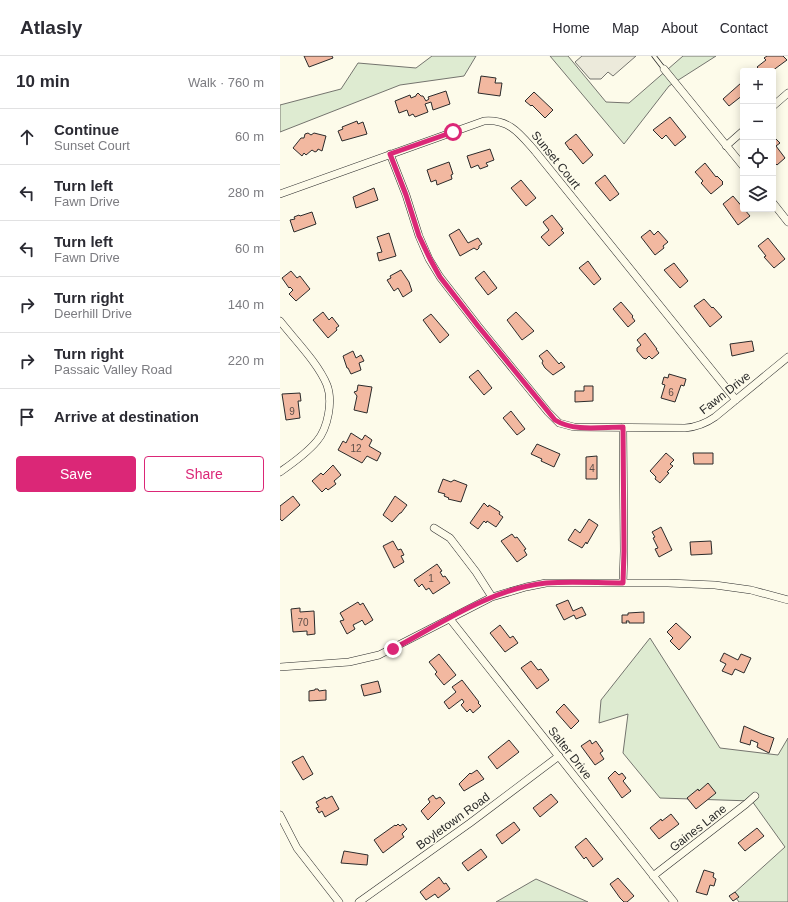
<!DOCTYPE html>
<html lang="en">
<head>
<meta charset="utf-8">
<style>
  body { margin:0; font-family:Helvetica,sans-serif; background:#f7f7f7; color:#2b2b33 }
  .controls { position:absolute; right:12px; top:12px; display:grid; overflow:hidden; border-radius:4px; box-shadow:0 2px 10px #0003 }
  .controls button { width:36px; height:36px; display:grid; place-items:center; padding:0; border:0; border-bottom:1px solid #e1e1e2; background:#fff; color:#2b2b33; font:20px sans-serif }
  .stop { position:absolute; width:12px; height:12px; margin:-9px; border:3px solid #db2777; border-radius:50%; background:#fff }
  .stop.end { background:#db2777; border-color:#fff; box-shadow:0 1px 4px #0008 }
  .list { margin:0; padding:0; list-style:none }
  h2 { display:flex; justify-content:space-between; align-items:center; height:52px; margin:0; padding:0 16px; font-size:17px }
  h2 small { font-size:13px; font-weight:400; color:#7c7c81 }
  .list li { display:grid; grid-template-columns:26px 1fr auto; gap:12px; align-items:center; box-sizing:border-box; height:56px; padding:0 16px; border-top:1px solid #e1e1e2 }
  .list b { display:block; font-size:15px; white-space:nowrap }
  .list p { margin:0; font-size:13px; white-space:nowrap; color:#7c7c81 }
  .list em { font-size:13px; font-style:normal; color:#7c7c81 }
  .actions { display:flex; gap:8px; padding:12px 16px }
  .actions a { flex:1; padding:9px 0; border:1px solid #db2777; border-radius:4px; text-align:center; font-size:14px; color:#db2777 }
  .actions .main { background:#db2777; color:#fff }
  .icon { flex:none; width:22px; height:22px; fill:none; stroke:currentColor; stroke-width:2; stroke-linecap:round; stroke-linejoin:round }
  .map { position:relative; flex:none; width:508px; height:846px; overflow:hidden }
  header { display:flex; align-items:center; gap:24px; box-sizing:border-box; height:56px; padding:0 20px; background:#fff; border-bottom:1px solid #e1e1e2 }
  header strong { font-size:19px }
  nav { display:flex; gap:22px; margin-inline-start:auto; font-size:14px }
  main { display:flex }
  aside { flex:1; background:#fff }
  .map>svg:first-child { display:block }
  .green { fill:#deebd1; stroke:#74746e }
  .parking { fill:#eceadb; stroke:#74746e }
  .building { fill:#f2b8a0; stroke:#2b2b2b }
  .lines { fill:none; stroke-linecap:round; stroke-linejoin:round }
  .lane-casing { stroke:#2b2b2b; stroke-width:5 }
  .street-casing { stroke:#2b2b2b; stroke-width:8 }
  .lane { stroke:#fdfbea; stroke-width:3.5 }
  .street { stroke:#fdfbea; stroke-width:7 }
  .route { stroke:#db2777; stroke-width:5 }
  .labels { text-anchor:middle; stroke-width:3; stroke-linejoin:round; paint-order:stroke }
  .number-label { font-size:10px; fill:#5d4e48 }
  .street-label { font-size:12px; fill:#2b2b2b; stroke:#fdfbea }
</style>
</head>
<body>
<header>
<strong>Atlasly</strong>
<nav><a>Home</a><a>Map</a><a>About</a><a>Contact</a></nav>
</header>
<main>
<aside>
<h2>10 min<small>Walk · 760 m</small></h2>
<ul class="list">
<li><svg class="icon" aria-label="ahead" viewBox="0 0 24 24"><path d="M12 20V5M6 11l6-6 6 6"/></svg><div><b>Continue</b><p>Sunset Court</p></div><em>60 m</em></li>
<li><svg class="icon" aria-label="left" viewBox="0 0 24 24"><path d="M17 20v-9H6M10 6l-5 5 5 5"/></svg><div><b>Turn left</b><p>Fawn Drive</p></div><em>280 m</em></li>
<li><svg class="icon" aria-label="left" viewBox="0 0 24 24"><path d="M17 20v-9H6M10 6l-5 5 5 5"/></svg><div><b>Turn left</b><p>Fawn Drive</p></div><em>60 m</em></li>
<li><svg class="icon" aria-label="right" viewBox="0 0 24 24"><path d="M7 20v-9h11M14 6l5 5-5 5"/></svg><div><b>Turn right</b><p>Deerhill Drive</p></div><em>140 m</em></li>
<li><svg class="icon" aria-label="right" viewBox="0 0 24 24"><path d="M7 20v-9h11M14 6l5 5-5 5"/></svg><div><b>Turn right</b><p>Passaic Valley Road</p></div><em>220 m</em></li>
<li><svg class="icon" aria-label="arrive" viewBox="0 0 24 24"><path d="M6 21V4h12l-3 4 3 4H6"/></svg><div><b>Arrive at destination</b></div></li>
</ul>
<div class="actions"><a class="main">Save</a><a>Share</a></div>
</aside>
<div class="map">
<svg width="508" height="846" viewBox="0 0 508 846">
  <rect width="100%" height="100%" fill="#fdfbea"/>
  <path class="green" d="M152,0H196L184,20L120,29L0,76V49L61,33L78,7L136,12Z
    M270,0H288L326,46L349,47L403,0H436L389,30L344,88Z
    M370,582L440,692L498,699L508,682V846H459L453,838L505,791L472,745L380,742L343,697L348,658L319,667L321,644Z
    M256,823L308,846H216Z"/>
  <path class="parking" d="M302,0H356L333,20L328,16L321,23H310L295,6Z"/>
  <path class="building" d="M24,0H52L53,2L29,11Z
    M487,0H503L507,4L492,15H481L477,11L486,4L484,2Z
    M201,20L216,22L215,27H222L220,40L198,37Z
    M461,27L463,29V39L449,50L443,43Z
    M166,35L170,48L153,54L151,46L145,48L148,56L135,61L133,58L129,60L127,54L119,57L115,45L130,39L131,42L136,40V39L138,37L141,40H143L146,45L149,43L148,41Z
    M254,36L273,54L265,62L252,49L251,50L245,45Z
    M390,61L406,81L395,90L386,79L382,83L373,74Z
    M77,65L78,68L83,66L87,78L62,85L58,75L63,73L62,71Z
    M28,77L31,79L34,77L46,80L42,95L38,93L37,95L35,96L32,94L26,99L24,97L22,100L13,92L21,82H24L25,78Z
    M296,78L313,99L303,108L291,93L290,94L285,87Z
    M494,81L500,87L496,90L505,102L497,109L493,105V82Z
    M210,93L214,104L206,107L208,110L200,113L198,109L191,112L187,100Z
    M169,106L173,118L171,119L172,123L157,129L156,124L151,126L147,114Z
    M425,107L436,121L437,120L443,126L442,127L443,128L431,138L421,127L423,125L415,116Z
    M325,119L339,138L330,145L315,127Z
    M241,124L256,142L246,150L231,132Z
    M94,132L98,144L76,152L73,141Z
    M453,140L470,160L458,169L443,148Z
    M32,156L36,168L14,176L10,164L15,163L14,161L19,159L20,160Z
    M272,159L283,173L281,174L284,177L269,190L261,181L269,174L263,166Z
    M179,173L188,187L198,182L202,188L199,190V192L197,194L194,192L180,200L169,179Z
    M370,174L374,179L378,175L388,186L383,190L384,192L375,199L361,181Z
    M109,177L116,200L99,205L97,197L102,196L97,181Z
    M488,182L505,203L494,212L484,201L486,200L478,190Z
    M308,205L321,223L314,229L299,212Z
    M394,207L408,225L400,232L384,214Z
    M121,214L129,226L132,235L123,241L118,232L114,235L107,224L111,222L110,220Z
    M11,215L17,222L20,220L30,233L16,245L9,238L13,234L10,231L9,232L2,222Z
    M204,215L217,232L208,239L195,222Z
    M424,243L432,252L433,251L442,261L430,271L414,250Z
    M341,246L353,260L352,261L355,265L348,271L333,253Z
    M43,256L49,264L52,261L59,270L56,272L57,274L48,282L33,264Z
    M236,256L254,275L242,284L227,264Z
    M151,258L169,279L160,287L143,264Z
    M365,277L377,293H376L379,297L372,303L369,300L366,303L363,302L357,295V292L361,289L357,284Z
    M472,285L474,295L452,300L450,288Z
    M267,294L279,308L281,306L285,311L273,319L265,312L262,307L263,305L259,300Z
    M73,295L76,302L81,299L84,305L79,307L81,314L71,318L68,312H67L63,300Z
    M198,314L212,332L204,339L189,321Z
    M389,318L406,323L404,330L401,329L395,346L381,342L385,329L382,328L384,321L388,322Z
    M78,329L92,331L87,357L74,354L77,340L74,336L77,335Z
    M304,330H313V345L295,346V335H304Z
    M20,337L21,345H18L20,362L6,364L2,338Z
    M231,355L245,373L237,379L223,362Z
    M71,377L82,384L85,379L92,384L89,390L101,397L97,405L87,400L82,407L58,394L63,385L66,387Z
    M257,388L280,398L274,411L261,405L262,403L251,398Z
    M386,397L394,404L390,408L393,410L387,416L389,417L380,427L375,423L376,421L370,415Z
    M413,397H433V408H414Z
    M317,400V423H306V401Z
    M53,409L61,419L54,425L56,428L48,434L46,432L42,436L32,425L41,417L43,419Z
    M163,423L171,426L174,424L187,429L181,446L168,443L169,442L164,440L165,438L158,436Z
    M13,440L20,449L2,465L0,463V450Z
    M115,440L127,449L121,457H120L112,466L103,459Z
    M204,447L208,451L209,449L220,456L219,458L223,461L216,471L207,465L206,467L204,465L198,473L190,467Z
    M309,463L318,469L307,488L306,486L302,492L288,484L295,473L300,477Z
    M381,471L392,494L379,501L375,493L378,492L373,482L375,481L372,476Z
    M232,478L235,482L237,481L246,493L244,494L247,499L237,506L221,485Z
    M113,485L118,494L121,493L124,499L121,500L124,506L114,512L103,490Z
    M431,485L432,498L411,499L410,486Z
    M157,508L162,515L160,516L163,521L165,520L170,527L153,538L149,532L146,534L142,528L139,531L134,524Z
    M288,544L293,555L302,551L306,559L296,563L294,559L284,564L276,549Z
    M78,546L80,549L83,547L93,564L85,569L82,564L81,565L73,569L75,573L67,578L60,565L64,564L60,557Z
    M20,552V556L34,555L35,578L27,579V575L13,576L11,553Z
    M364,556V567H349V565H346L347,567H342V559H348V557Z
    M396,567L411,581L399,594L390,585L393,582L387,576Z
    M220,569L230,582L233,580L238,587L225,596L210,577Z
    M444,597L458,604L461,598L471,602L464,617L455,613L452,619L442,615L446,608L440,605Z
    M159,598L176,619L164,629L155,618L157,616L149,606Z
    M251,605L258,614L261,613L269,624L257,633L241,612Z
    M182,624L199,646L198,647L201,650L193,657L190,653L187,656L181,649L184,646L182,643L169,653L164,646L176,636L172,631Z
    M98,625L101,636L84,640L81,629Z
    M35,633H38L39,635L46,634V644L29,645V635L35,634Z
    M284,648L299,665L291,673L276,656Z
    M464,670L482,678L494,682L489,697L477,691L478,687L471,684L470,689L460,686Z
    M229,684L239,696L217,713L208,701Z
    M310,684L312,688L316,685L323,695L320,697L324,703L315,709L301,690Z
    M23,700L33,718L23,724L12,706Z
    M197,714L204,723L184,735L179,728L190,717L191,718Z
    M335,715L339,719L342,717L346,722L343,725L351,735L342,742L328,722Z
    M428,727L436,737L416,753L407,742L418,733L419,735Z
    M271,738L278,746L260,761L253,752Z
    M153,739L156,743L160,741L165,747L148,764L141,755L150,746L148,743Z
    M52,740L59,753L45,761L42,755L39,757L36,752L39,751L36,746L45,741L46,743Z
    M391,758L399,768L379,783L370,772L381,763L382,765Z
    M234,766L240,774L222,788L216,779Z
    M118,768L120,770L123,768L127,773L122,778L124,781L103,797L94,784L115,769L116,770Z
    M477,772L484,780L465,795L458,787Z
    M306,782L323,803L313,811L306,801L304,803L295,791Z
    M201,793L207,801L188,815L182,807Z
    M64,795L88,799L87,809L61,807Z
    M424,814L434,817L433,821L436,823L434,830L430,829L427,839L416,836Z
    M159,821L164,828L166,827L170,833L158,842L155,838L146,844L140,836Z
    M338,822L354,840L347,846H344L340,842L330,828Z
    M455,836L459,841L453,845L449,840Z"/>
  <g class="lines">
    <g class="lane-casing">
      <path id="lane" d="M374,0L384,13"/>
    </g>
    <g class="street-casing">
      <path id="street" d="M384,13L463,110
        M493,50L508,37
        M446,90L463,75
        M110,98L126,139L139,180L149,203L160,221L198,270L268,356L279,367L294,371L405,372C417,371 425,368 435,361L508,301
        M0,138L204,65C230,63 240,78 255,95L456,344
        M493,147L508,166
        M0,265C15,284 38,307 47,329C53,345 48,372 37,385C27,397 13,407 0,416
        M154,472L170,482L196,516L212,541
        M343,527L344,495L343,371
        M170,563L394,846
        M0,611L69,606L99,599L212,541L246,531L266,527H388L435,529L471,534L508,544
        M0,759L17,792L59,846
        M373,820L466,748L475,740
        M79,846L190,767L279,700"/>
    </g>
    <use href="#lane" class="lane"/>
    <use href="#street" class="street"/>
  </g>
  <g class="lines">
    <path class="route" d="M113,593C160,568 213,532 266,527C291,525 318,527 343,527L344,495L343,371C321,371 294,376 275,364L198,270L160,221L150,203L139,180L126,139L110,98L173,76"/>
  </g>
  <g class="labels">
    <g class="number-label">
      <text x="391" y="340">6</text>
      <text x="12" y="359">9</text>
      <text x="76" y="396">12</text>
      <text x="312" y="416">4</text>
      <text x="151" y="526">1</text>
      <text x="23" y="570">70</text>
    </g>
    <g class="street-label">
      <text transform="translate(276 104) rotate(51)" y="4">Sunset Court</text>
      <text transform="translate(445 337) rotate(-38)" y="4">Fawn Drive</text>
      <text transform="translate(290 697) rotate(52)" y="4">Salter Drive</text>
      <text transform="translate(173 765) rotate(-36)" y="4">Boyletown Road</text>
      <text transform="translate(418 772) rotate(-38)" y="4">Gaines Lane</text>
    </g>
  </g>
</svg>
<div class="controls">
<button>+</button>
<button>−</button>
<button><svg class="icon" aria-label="locate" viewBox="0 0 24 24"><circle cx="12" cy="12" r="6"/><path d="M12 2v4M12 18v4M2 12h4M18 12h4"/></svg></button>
<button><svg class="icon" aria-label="layers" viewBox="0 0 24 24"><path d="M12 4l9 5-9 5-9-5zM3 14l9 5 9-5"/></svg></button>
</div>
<div class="stop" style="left:173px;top:76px"></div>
<div class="stop end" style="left:113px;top:593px"></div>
</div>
</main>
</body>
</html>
